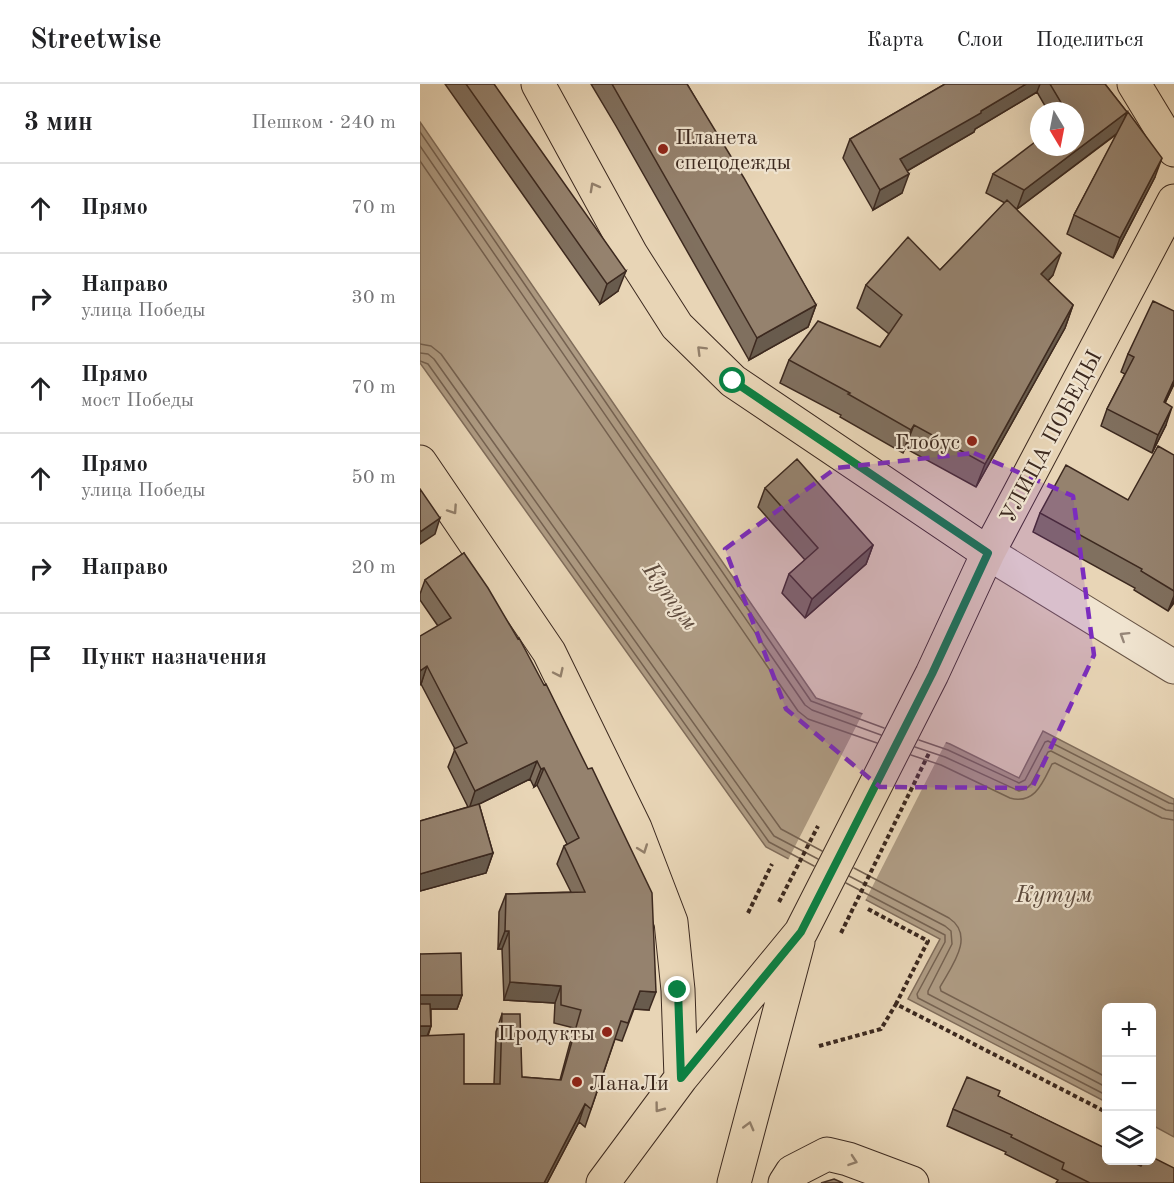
<!DOCTYPE html>
<html lang="ru">
<head>
<meta charset="utf-8">
<style>
  body { margin:0; font-family:"Old Standard TT",serif; background:#f6f6f6; color:#202124 }
  .controls { position:absolute; right:18px; bottom:18px; display:grid; overflow:hidden; border-radius:9px; box-shadow:0 6px 24px #0002 }
  .controls button { width:54px; height:54px; display:grid; place-items:center; padding:0; border:0; border-bottom:2px solid #e0e0e0; background:#fff; color:#202124; font:30px sans-serif }
  .compass { position:absolute; left:610px; top:18px; width:54px; height:54px; border-radius:50%; background:#fff; box-shadow:0 6px 24px #0002; rotate:170deg }
  .stop { position:absolute; width:18px; height:18px; margin:-14px; border:4px solid #0b8043; border-radius:50%; background:#fff }
  .stop.end { background:#0b8043; border-color:#fff; box-shadow:0 2px 6px #0008 }
  .list { margin:0; padding:0; list-style:none }
  h2 { display:flex; justify-content:space-between; align-items:center; height:78px; margin:0; padding:0 24px; font-size:26px }
  h2 small { font-size:20px; font-weight:400; color:#757577 }
  .list li { display:grid; grid-template-columns:39px 1fr auto; gap:18px; align-items:center; box-sizing:border-box; height:90px; padding:0 24px; border-top:2px solid #e0e0e0 }
  .list b { display:block; font-size:22px; white-space:nowrap }
  .list p { margin:0; font-size:20px; white-space:nowrap; color:#757577 }
  .list em { font-size:20px; font-style:normal; color:#757577 }
  .icon { flex:none; width:33px; height:33px; fill:none; stroke:currentColor; stroke-width:2; stroke-linecap:round; stroke-linejoin:round }
  .map { position:relative; flex:none; width:754px; height:1099px; overflow:hidden }
  header { display:flex; align-items:center; gap:36px; box-sizing:border-box; height:84px; padding:0 30px; background:#fff; border-bottom:2px solid #e0e0e0 }
  header strong { font-size:28px }
  nav { display:flex; gap:33px; margin-inline-start:auto; font-size:21px }
  main { display:flex }
  aside { flex:1; background:#fff }
  .map>svg:first-child { display:block }
  .water { fill:#ae9b83; stroke:#806d5b; stroke-width:1.5 }
  .pier { fill:#e8d5b6 }
  .lines { fill:none; stroke-linecap:round; stroke-linejoin:round }
  .shore { stroke:#756251; stroke-width:1.5 }
  .minor-casing { stroke:#675445; stroke-width:35 }
  .major-casing { stroke:#3c291f; stroke-width:35 }
  .path { stroke:#3c291f; stroke-width:4; stroke-dasharray:4.5 3; stroke-linecap:butt }
  .minor { stroke:#f0e4d0; stroke-width:33 }
  .major { stroke:#e8d5b6; stroke-width:33 }
  .wall { fill:#80705f; stroke:#3c291f; stroke-width:1.5 }
  .shaded-wall { fill:#685b4d; stroke:#3c291f; stroke-width:1.5 }
  .building { fill:#95826e; stroke:#3c291f; stroke-width:1.5 }
  .oneway { stroke:#927f6a }
  .oneway2 { stroke:#968678 }
  .route { stroke:#0b8043; stroke-width:8 }
  .marked { fill:#7b2cbf; fill-opacity:0.2; stroke:#7b2cbf; stroke-width:4.5; stroke-dasharray:12 8; stroke-linejoin:round }
  .poi-dot { fill:#8f2418; stroke:#f0e4d0; stroke-width:2 }
  .labels { text-anchor:middle; stroke-width:4.5; stroke-linejoin:round; paint-order:stroke }
  .poi-label { font-size:22px; fill:#3c291f; stroke:#f0e4d0; text-anchor:start }
  .street-label { font-size:22px; fill:#3c291f; stroke:#f0e4d0 }
  .water-label { font-size:24px; font-style:italic; fill:#5e4b3d; stroke:#f0e4d0 }
</style>
</head>
<body>
<header>
<strong>Streetwise</strong>
<nav><a>Карта</a><a>Слои</a><a>Поделиться</a></nav>
</header>
<main>
<aside>
<h2>3 мин<small>Пешком · 240 m</small></h2>
<ul class="list">
<li><svg class="icon" aria-label="ahead" viewBox="0 0 24 24"><path d="M12 20V5M6 11l6-6 6 6"/></svg><div><b>Прямо</b></div><em>70 m</em></li>
<li><svg class="icon" aria-label="right" viewBox="0 0 24 24"><path d="M7 20v-9h11M14 6l5 5-5 5"/></svg><div><b>Направо</b><p>улица Победы</p></div><em>30 m</em></li>
<li><svg class="icon" aria-label="ahead" viewBox="0 0 24 24"><path d="M12 20V5M6 11l6-6 6 6"/></svg><div><b>Прямо</b><p>мост Победы</p></div><em>70 m</em></li>
<li><svg class="icon" aria-label="ahead" viewBox="0 0 24 24"><path d="M12 20V5M6 11l6-6 6 6"/></svg><div><b>Прямо</b><p>улица Победы</p></div><em>50 m</em></li>
<li><svg class="icon" aria-label="right" viewBox="0 0 24 24"><path d="M7 20v-9h11M14 6l5 5-5 5"/></svg><div><b>Направо</b></div><em>20 m</em></li>
<li><svg class="icon" aria-label="arrive" viewBox="0 0 24 24"><path d="M6 21V4h12l-3 4 3 4H6"/></svg><div><b>Пункт назначения</b></div></li>
</ul>
</aside>
<div class="map">
<svg width="754" height="1099" viewBox="0 0 754 1099">
  <rect width="100%" height="100%" fill="#e8d5b6"/>
  <filter id="stains"><feTurbulence type="fractalNoise" baseFrequency=".00333" numOctaves="4"/><feColorMatrix values="0 0 0 0 .2 0 0 0 0 .09 0 0 0 0 .02 0 0 0 .5 -.17"/></filter>
  <radialGradient id="worn" r=".72"><stop offset=".6" stop-color="#630" stop-opacity="0"/><stop offset="1" stop-color="#630" stop-opacity=".3"/></radialGradient>
  <path class="water" d="M0,38L396,614L530,660L599,694L623,647L754,715V1053L732,1041V924H686V1018L488,915L520,855L346,763L0,279Z"/>
  <path class="pier" d="M444,627L527,656L444,819L367,778Z"/>
  <g class="lines">
    <path class="shore" d="M0,48L391,617L464,644
      M0,62L385,621L392,626L461,651
      M0,77L378,627L388,635L457,659
      M0,260L11,262L21,270L361,745L402,767
      M0,269L8,270L14,275L354,752L398,775
      M0,277L8,280L349,758L394,782
      M499,656L528,666L599,699L605,696L625,658L628,657L749,719L754,720
      M495,663L525,673L599,707L606,705L611,700L628,668L631,667L746,726L754,727
      M491,671L521,681L590,714C615,721 623,698 632,680L635,679L742,734L754,736
      M434,784L529,834C556,852 531,883 520,903L521,907L686,993
      M429,792L525,842L531,847L532,860L508,907V910L686,1003
      M426,799L525,851V858L497,910L498,914L686,1011"/>
    <g class="minor-casing">
      <path id="minor" d="M568,469L754,583"/>
    </g>
    <g class="major-casing">
      <path id="major" d="M118,0L211,170L257,242L313,297L568,469
        M714,0L754,66
        M0,378L129,568L215,744L251,838L258,906L261,994
        M183,1099L261,994L381,848L512,590L568,469L754,117
        M314,1099L378,858
        M365,1099L372,1088L407,1070L428,1075L492,1099"/>
    </g>
    <path class="path" d="M359,818L398,742
      M448,825L508,857L476,920L686,1028
      M328,829L352,780
      M421,849L509,669
      M399,962L461,945L476,920"/>
    <use href="#minor" class="minor"/>
    <use href="#major" class="major"/>
  </g>
  <path class="wall" d="M25,0H74L198,207L180,220Z
    M171,0H267L396,221L388,243L329,276L196,42Z
    M525,0H685L707,28L704,35L735,93L693,174L647,150L654,131L697,50L597,125L595,124L633,191L628,197L653,221L645,244L556,403L485,364L483,369L420,333L421,331L360,299L369,276L460,263L469,250L437,224L446,201L520,186L585,119L566,109L573,90L619,63L655,27H628L617,8L555,45L554,48L487,87L482,109L453,126L423,74L430,55Z
    M754,227V300L745,319L746,341L732,369L681,342L687,325L705,290L701,288L708,270Z
    M754,371V519L748,527L714,506L715,504L613,448L620,429L708,416Z
    M345,404L453,461L446,480L385,534L362,509L369,490L385,476L338,423Z
    M44,469L229,926L214,925L202,957L195,955L165,1043L159,1038L127,1099H0V870L42,911L37,925H11V942L8,952L44,1000H74L76,948L82,930L102,993L140,996L154,944L134,939L135,919L84,916L82,865H78L79,828L86,810L151,808L137,780L144,762L147,760L117,701L114,703L110,695L59,720L73,769L66,789L0,807V737L48,723L28,683L35,665L1,600L18,542L0,516V510L5,496Z
    M578,1012L754,1099H636L638,1096L585,1070L586,1068L527,1042L533,1025Z"/>
  <path class="shaded-wall" d="M606,0H620L617,8L555,45L554,48L473,95L480,75Z
    M707,28L700,47L597,125L604,106Z
    M742,74L735,93L693,174L700,154Z
    M489,90L482,109L453,126L460,106Z
    M641,169L633,191L612,213L621,190Z
    M206,187L198,207L180,220L187,200Z
    M396,221L388,243L329,276L337,254Z
    M653,221L645,244L556,403L565,380Z
    M754,296V300L737,336L744,318Z
    M752,323L746,341L732,369L738,351Z
    M494,341L485,364L483,369L491,346Z
    M20,434L15,450L0,460V448Z
    M453,461L446,480L385,534L392,515Z
    M754,512V517L748,527Z
    M7,582L1,600L0,601V587Z
    M117,677L110,695L49,725L55,707Z
    M124,684L117,701L114,703L121,685Z
    M73,769L66,789L0,807V790Z
    M85,847H89L82,865H78Z
    M90,898L141,902L135,919L84,916Z
    M220,907L236,908L229,926L213,925Z
    M0,911H42L37,925H0Z
    M0,942H11L6,955H0Z
    M165,1020L159,1038L127,1099H124Z"/>
  <path class="building" d="M46,0H74L206,187L187,200Z
    M192,0H267L324,94L396,221L337,254Z
    M525,0H606L561,27V29L480,75L489,90L460,106L430,55Z
    M630,0H685L707,28L604,106L573,90L619,55V63H655V27H646Z
    M708,28L742,74L700,154L654,131Z
    M587,116L641,169L621,190L653,221L565,380L494,341L491,346L428,310L430,309L369,276L398,237L460,263L482,231L446,201L488,153L520,186Z
    M733,217L754,227V296L744,318L752,323L738,351L687,325L714,273L708,270Z
    M738,362L754,371V507L721,487L722,485L620,429L646,381L708,416Z
    M377,375L453,461L392,515L369,490L398,464L345,404Z
    M0,405L20,434L0,448Z
    M44,469L68,504L98,555L99,554L124,601L126,600L168,685L172,684L232,809L236,908L220,907L208,939L201,937L171,1025L165,1020L124,1099H0V952L44,950V1000H80L82,930H100L102,993L141,996L161,926L141,921V902L90,898L89,847H85L86,810L165,808L144,762L159,754L124,684L121,685L117,677L55,707L34,665L47,659L7,582L0,587V552L31,534L5,496Z
    M59,720L73,769L0,790V737Z
    M41,869L42,911H0V870Z
    M0,920H10L11,942H0Z
    M547,993L580,1007L578,1012L687,1065V1077H709L721,1082L724,1077H732V1073L754,1084V1099H670L642,1085L644,1079L591,1053L592,1051L533,1025Z
    M414,1095L423,1099H401Z"/>
  <defs><path id="oneway-chevron" d="M-2-3.5L2.5 0L-2 3.5" fill="none" stroke-width="1.6" stroke-linecap="round" stroke-linejoin="round" transform="scale(1.5)"/></defs>
  <g class="oneway">
    <use href="#oneway-chevron" transform="translate(174 103) rotate(-119)"/>
    <use href="#oneway-chevron" transform="translate(281 266) rotate(-135)"/>
    <use href="#oneway-chevron" transform="translate(33 426) rotate(56)"/>
    <use href="#oneway-chevron" transform="translate(139 589) rotate(65)"/>
    <use href="#oneway-chevron" transform="translate(223 765) rotate(70)"/>
    <use href="#oneway-chevron" transform="translate(239 1024) rotate(127)"/>
    <use href="#oneway-chevron" transform="translate(329 1042) rotate(-75)"/>
    <use href="#oneway-chevron" transform="translate(433 1077) rotate(19)"/>
  </g>
  <use class="oneway2" href="#oneway-chevron" transform="translate(704 552) rotate(-148)"/>
  <g class="lines">
    <path class="route" d="M258,906L261,994L381,848L512,590L568,469L313,297"/>
  </g>
  <path class="marked" d="M554,369L653,412L674,571L612,704L460,703L366,625L305,465L416,384Z"/>
  <g class="poi-dot">
    <circle cx="243" cy="65" r="6"/>
    <circle cx="552" cy="357" r="6"/>
    <circle cx="187" cy="948" r="6"/>
    <circle cx="157" cy="998" r="6"/>
  </g>
  <g class="labels">
    <g class="poi-label">
      <text x="255" y="60">Планета<tspan x="255" dy="25">спецодежды</tspan></text>
      <text x="540" y="365" text-anchor="end">Глобус</text>
      <text x="175" y="956" text-anchor="end">Продукты</text>
      <text x="169" y="1006">ЛанаЛи</text>
    </g>
    <g class="street-label">
      <text transform="translate(630 352) rotate(-62)" y="8">УЛИЦА ПОБЕДЫ</text>
    </g>
    <g class="water-label">
      <text transform="translate(251 512) rotate(54)" y="8">Кутум</text>
      <text x="634" y="818">Кутум</text>
    </g>
  </g>
  <rect width="100%" height="100%" filter="url(#stains)"/>
  <rect width="100%" height="100%" fill="url(#worn)"/>
</svg>
<div class="controls">
<button>+</button>
<button>−</button>
<button><svg class="icon" aria-label="layers" viewBox="0 0 24 24"><path d="M12 4l9 5-9 5-9-5zM3 14l9 5 9-5"/></svg></button>
</div>
<svg class="compass" viewBox="-18 -18 36 36"><path d="M0-13l5 13h-10z" fill="#e53935"/><path d="M0 13l5-13h-10z" fill="#757577"/></svg>
<div class="stop" style="left:313px;top:297px"></div>
<div class="stop end" style="left:258px;top:906px"></div>
</div>
</main>
</body>
</html>
